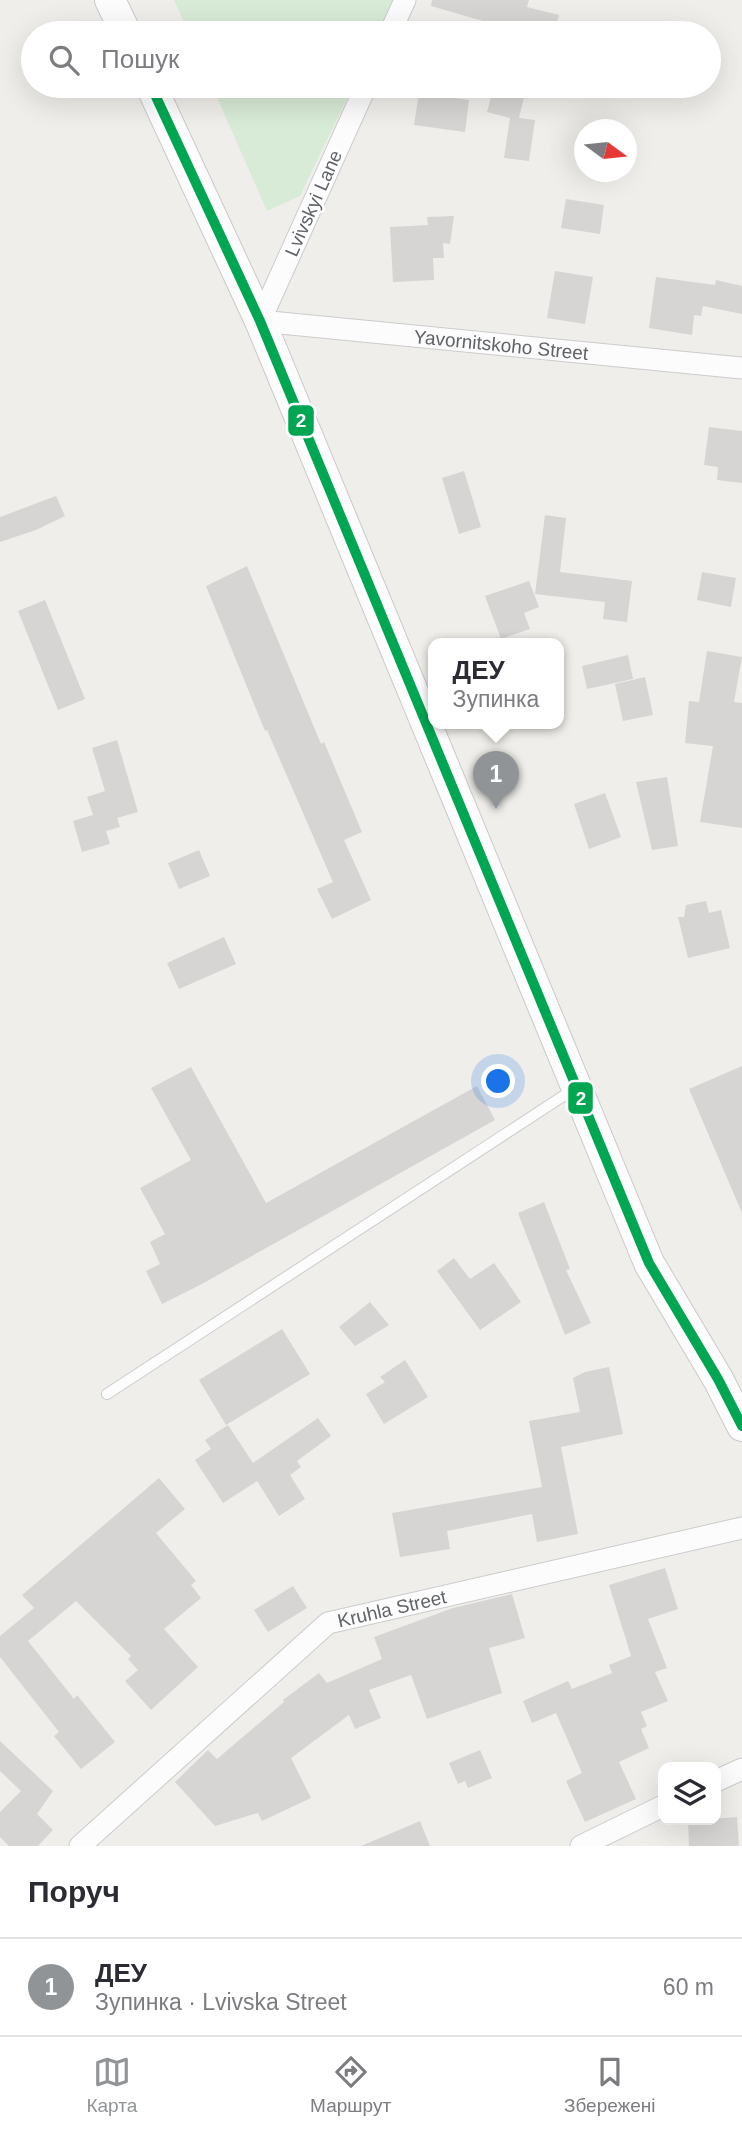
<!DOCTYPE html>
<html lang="uk">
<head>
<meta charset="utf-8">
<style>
  body { margin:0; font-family:Arial,sans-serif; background:#f7f7f7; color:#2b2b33 }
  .controls { position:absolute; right:21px; bottom:21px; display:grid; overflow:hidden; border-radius:14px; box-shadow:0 7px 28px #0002 }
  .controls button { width:63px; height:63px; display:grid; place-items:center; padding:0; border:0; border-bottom:2px solid #e1e1e2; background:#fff; color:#2b2b33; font:35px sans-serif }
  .compass { position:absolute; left:574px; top:119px; width:63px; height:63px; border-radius:50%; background:#fff; box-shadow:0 7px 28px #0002; rotate:105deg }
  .you { position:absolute; left:499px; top:1082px; width:24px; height:24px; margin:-18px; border:5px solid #fff; border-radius:50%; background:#1a73e8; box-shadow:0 0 0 10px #1a73e833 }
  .badge { display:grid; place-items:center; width:46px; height:46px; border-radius:50%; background:#919496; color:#fff; font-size:23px; font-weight:700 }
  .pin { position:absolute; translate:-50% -58px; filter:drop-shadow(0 2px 4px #0008) }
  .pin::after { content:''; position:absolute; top:37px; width:24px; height:21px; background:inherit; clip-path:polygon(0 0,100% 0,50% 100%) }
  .popup { position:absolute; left:428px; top:638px; width:136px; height:91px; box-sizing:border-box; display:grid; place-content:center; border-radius:14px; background:#fff; filter:drop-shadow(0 2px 5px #0005); font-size:23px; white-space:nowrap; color:#7c7c81 }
  .popup b { font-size:26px; color:#2b2b33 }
  .popup::after { content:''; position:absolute; left:50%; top:100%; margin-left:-14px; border:14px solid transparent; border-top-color:#fff }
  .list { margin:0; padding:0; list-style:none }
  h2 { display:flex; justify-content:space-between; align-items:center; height:91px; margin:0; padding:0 28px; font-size:30px }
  h2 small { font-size:23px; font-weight:400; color:#7c7c81 }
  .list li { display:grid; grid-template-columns:46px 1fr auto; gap:21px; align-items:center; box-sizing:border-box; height:98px; padding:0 28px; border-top:2px solid #e1e1e2 }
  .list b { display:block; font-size:26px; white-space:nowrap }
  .list p { margin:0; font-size:23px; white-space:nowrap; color:#7c7c81 }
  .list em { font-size:23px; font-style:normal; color:#7c7c81 }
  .icon { flex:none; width:38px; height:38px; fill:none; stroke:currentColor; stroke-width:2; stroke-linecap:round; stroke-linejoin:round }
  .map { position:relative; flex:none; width:742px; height:1846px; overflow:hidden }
  .search { position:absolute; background:#fff; box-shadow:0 7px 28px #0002; left:21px; right:21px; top:21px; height:77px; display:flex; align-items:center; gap:18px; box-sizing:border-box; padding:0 24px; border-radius:38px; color:#7c7c81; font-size:26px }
  .sheet { height:189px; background:#fff }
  nav { display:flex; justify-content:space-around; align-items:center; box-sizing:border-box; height:98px; border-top:2px solid #e1e1e2; background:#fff; font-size:19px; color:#7c7c81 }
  nav a { display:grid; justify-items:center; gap:4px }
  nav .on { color:#919496 }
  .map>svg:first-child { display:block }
  .green { fill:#d8ebd6 }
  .building { fill:#d6d5d3 }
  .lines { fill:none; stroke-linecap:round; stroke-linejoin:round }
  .lane-casing { stroke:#cbcccc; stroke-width:12 }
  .street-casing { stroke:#cbcccc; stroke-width:23 }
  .secondary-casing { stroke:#cacacb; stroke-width:32 }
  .lane { stroke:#fdfcfc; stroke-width:10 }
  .street { stroke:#fdfcfc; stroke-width:21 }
  .secondary { stroke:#fdfcfc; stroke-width:30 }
  .bus-1-casing { stroke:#fff; stroke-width:16 }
  .bus-1 { stroke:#00a651; stroke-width:10 }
  .labels { text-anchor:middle; stroke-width:5; stroke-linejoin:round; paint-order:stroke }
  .street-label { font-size:19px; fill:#5f6368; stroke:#fff }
  .line-badge { stroke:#fff; stroke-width:2.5 }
  .badge-label { font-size:19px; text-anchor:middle; font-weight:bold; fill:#fff }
</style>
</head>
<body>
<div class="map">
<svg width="742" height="1846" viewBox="0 0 742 1846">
  <rect width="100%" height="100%" fill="#efeeea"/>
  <path class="green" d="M174,0H395L379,33H189Z
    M212,86H353L300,196L267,211Z"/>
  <path class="building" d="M432,0H529L527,7L559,15L554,33H525L431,6Z
    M494,86H512L526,89L519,118L535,120L529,161L504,158L510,118L487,112Z
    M419,93L469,100L465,132L414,125Z
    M566,199L604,205L600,234L561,228Z
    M454,216L450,244L443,243L444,258H433L434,280L393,282L390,227L428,225L427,217Z
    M555,271L593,277L585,324L547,318Z
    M656,277L715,285L716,280L742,286V314L703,306L701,316L694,315L692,335L649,328Z
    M709,427L742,431V483L717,480L718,467L704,465Z
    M464,471L481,527L459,534L442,478Z
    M56,496L65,516L36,530L0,542V517Z
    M545,515L566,518L560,572L632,581L627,622L603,619L605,602L535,594Z
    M247,566L321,744L324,742L362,832L344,840L371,900L332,919L317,889L333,882L267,730L265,731L206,586Z
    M702,572L736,578L731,607L697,600Z
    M529,581L539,607L524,613L530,629L501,639L485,596Z
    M45,600L85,699L58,710L18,611Z
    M707,651L742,657L734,702L742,703V828L700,822L713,746L685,743L689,701L699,702Z
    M628,655L633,679L587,689L582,666Z
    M645,677L653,715L623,721L615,684Z
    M117,740L138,812L117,818L120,827L106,831L110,844L82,852L73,821L93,815L87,797L105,791L92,748Z
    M667,777L678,846L652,850L636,782Z
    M605,793L621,837L589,849L574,804Z
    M199,850L210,876L179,889L168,863Z
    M706,901L709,913L721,910L730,948L688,958L678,917H684L686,905Z
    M224,937L236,964L179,989L167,963Z
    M742,1066V1213L689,1089Z
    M191,1067L266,1203L477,1086L495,1120L200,1285L162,1304L146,1271L160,1264L150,1242L165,1234L140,1188L191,1160L151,1088Z
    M544,1202L570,1269L566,1270L591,1323L565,1335L518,1213Z
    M454,1258L470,1279L494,1263L521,1302L480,1330L437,1271Z
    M370,1302L389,1325L355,1346L339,1327Z
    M282,1329L310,1374L226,1425L199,1380Z
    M405,1360L428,1397L384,1424L366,1394L385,1382L380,1377Z
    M609,1367L623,1434L561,1447L578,1534L537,1542L532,1514L447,1531L450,1549L400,1557L392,1513L542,1487L529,1421L580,1412L573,1378L585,1372Z
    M318,1418L331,1436L297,1461L301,1467L290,1475L305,1499L279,1516L257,1481L223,1503L195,1460L211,1449L205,1440L228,1425L253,1463Z
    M159,1478L185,1509L156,1533L196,1581L191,1585L201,1598L164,1629L198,1667L151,1710L125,1681L138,1670L128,1659L131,1656L76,1601L28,1641L74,1699L77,1695L115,1742L81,1769L54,1736L59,1732L0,1657V1636L34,1608L22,1595Z
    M665,1568L678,1609L648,1619L667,1668L655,1672L668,1701L641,1712L647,1726L641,1729L649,1748L619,1762L636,1799L585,1822L566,1781L582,1773L556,1713L532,1723L523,1701L568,1681L572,1689L612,1673L609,1665L631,1656L609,1585Z
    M293,1586L307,1608L268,1632L254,1610Z
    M512,1594L525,1638L489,1648L502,1693L427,1719L411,1675L369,1690L381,1718L355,1729L349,1715L291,1758L311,1798L262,1821L258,1813L215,1826L175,1782L208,1750L217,1759L284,1702L283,1700L319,1673L327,1683L382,1659L374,1637L453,1608Z
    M0,1741L53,1791L37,1814L53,1830L38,1846H9L0,1837V1812L21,1791L0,1771Z
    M480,1750L492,1778L468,1788L465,1781L458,1784L449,1763Z
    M737,1817L739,1846H689L688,1821Z
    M420,1821L430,1846H361Z"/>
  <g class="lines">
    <g class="lane-casing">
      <path id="lane" d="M107,1394L574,1089"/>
    </g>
    <g class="street-casing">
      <g id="street">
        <path d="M390,33L405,0"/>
        <path id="s1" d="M366,86L260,321L742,368"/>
        <path d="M716,1781L742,1769"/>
        <path id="s2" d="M80,1846L328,1623L742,1528"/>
        <path d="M581,1846L663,1806"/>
      </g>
    </g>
    <g class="secondary-casing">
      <path id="secondary" d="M110,0L126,33
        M151,86L260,321L649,1263L718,1379L742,1426"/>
    </g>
    <use href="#lane" class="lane"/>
    <use href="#street" class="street"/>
    <use href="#secondary" class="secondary"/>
    <g class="bus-1-casing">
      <path id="bus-1" d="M151,86L260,321L649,1263L718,1379L742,1426"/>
    </g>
    <use href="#bus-1" class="bus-1"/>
  </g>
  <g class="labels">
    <g class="street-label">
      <text transform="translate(313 203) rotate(-66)" y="7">Lvivskyi Lane</text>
      <text dy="7" stroke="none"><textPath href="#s1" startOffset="500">Yavornitskoho Street</textPath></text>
      <text dy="7" stroke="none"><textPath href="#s2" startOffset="399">Kruhla Street</textPath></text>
    </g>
  </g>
  <g class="line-badge">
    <rect x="287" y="404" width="28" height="33" rx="7" fill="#00a651"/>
    <rect x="567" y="1081" width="27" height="34" rx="7" fill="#00a651"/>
  </g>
  <g class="badge-label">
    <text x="301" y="427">2</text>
    <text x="581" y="1105">2</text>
  </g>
</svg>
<div class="controls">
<button><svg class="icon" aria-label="layers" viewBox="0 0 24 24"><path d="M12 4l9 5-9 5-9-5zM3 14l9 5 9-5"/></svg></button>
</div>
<svg class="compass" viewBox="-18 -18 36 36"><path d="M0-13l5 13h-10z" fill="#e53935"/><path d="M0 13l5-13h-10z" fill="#7c7c81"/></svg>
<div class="you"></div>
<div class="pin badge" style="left:496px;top:809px">1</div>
<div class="popup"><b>ДЕУ</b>Зупинка</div>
<div class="search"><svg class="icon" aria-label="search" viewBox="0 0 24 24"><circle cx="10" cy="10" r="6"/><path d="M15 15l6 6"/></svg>Пошук</div>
</div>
<section class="sheet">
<h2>Поруч<small></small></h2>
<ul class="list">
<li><span class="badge">1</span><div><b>ДЕУ</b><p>Зупинка · Lvivska Street</p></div><em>60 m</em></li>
</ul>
</section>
<nav>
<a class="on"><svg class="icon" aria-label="map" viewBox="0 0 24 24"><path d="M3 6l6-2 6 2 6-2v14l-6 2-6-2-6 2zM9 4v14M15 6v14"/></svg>Карта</a>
<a><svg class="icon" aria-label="directions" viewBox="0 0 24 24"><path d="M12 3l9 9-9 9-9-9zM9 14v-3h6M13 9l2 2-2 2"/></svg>Маршрут</a>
<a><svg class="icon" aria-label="saved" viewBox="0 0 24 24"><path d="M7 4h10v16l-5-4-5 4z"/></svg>Збережені</a>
</nav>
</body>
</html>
